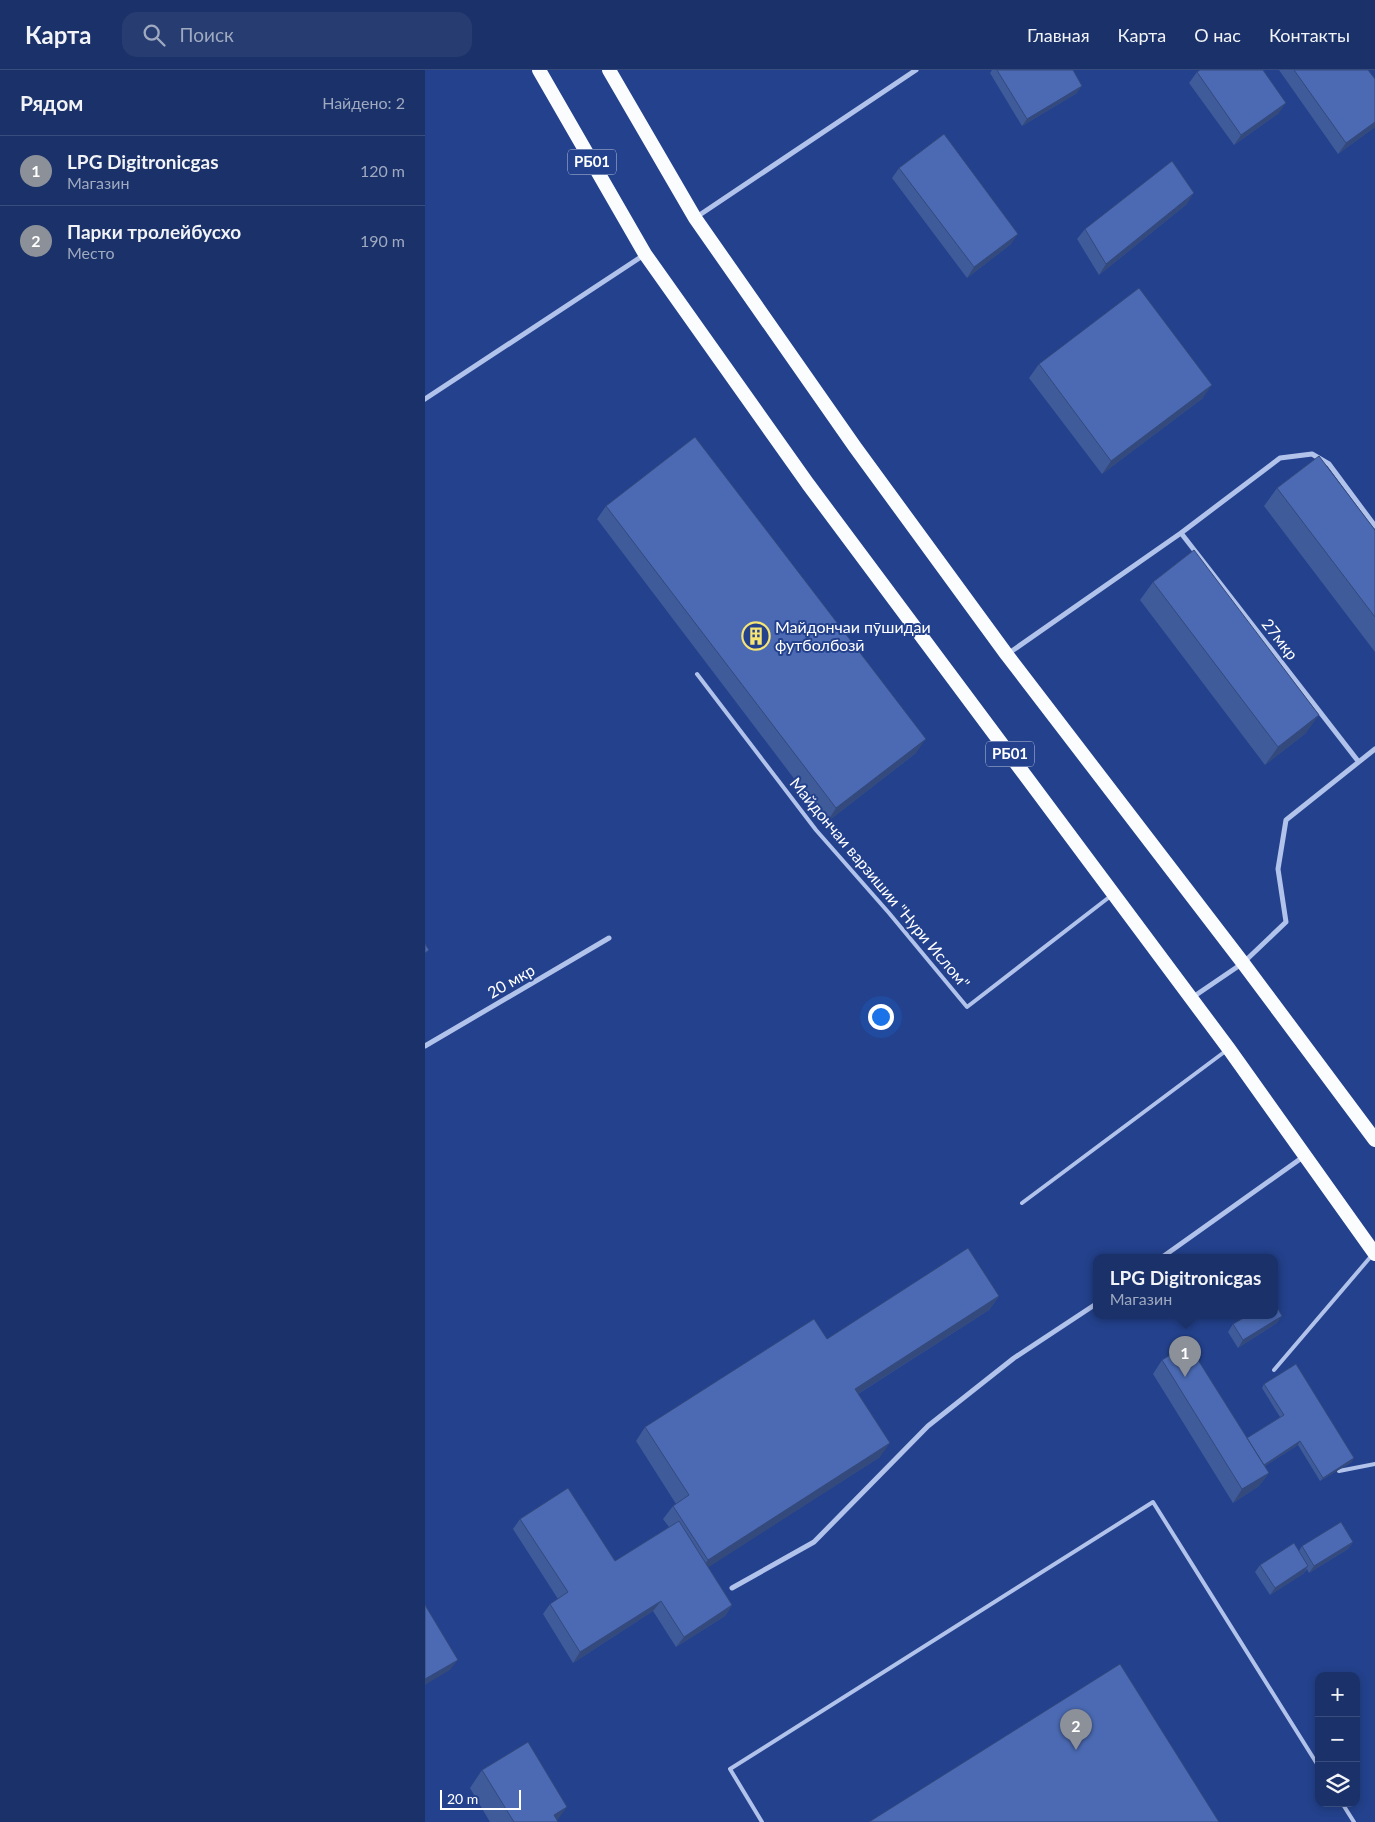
<!DOCTYPE html>
<html lang="ru">
<head>
<meta charset="utf-8">
<style>
  body { margin:0; font-family:Lato,sans-serif; background:#273d71; color:#f1f3f6 }
  .controls { position:absolute; right:15px; bottom:15px; display:grid; overflow:hidden; border-radius:10px; box-shadow:0 2px 8px #0003 }
  .controls button { width:45px; height:45px; display:grid; place-items:center; padding:0; border:0; border-bottom:1px solid #384c7d; background:#1a3169; color:#f1f3f6; font:25px sans-serif }
  .scale { position:absolute; left:15px; bottom:12px; width:81px; box-sizing:border-box; padding-left:5px; border:2px solid #fff; border-top:0; font-size:14px; line-height:18px; white-space:nowrap; color:#fff; -webkit-text-stroke:4px #23418c; paint-order:stroke }
  .you { position:absolute; left:455px; top:946px; width:18px; height:18px; margin:-12px; border:4px solid #fff; border-radius:50%; background:#1a73e8; box-shadow:0 0 0 8px #1a73e833 }
  .badge { display:grid; place-items:center; width:32px; height:32px; border-radius:50%; background:#8c9099; color:#fff; font-size:16px; font-weight:700 }
  .pin { position:absolute; translate:-50% -41px; filter:drop-shadow(0 1px 2px #0008) }
  .pin::after { content:''; position:absolute; top:26px; width:18px; height:15px; background:inherit; clip-path:polygon(0 0,100% 0,50% 100%) }
  .popup { position:absolute; left:668px; top:1184px; width:185px; height:65px; box-sizing:border-box; display:grid; place-content:center; border-radius:10px; background:#1a3169; filter:drop-shadow(0 1px 4px #0005); font-size:16px; white-space:nowrap; color:#9fa9c0 }
  .popup b { font-size:19px; color:#f1f3f6 }
  .popup::after { content:''; position:absolute; left:50%; top:100%; margin-left:-10px; border:10px solid transparent; border-top-color:#1a3169 }
  .list { margin:0; padding:0; list-style:none }
  h2 { display:flex; justify-content:space-between; align-items:center; height:65px; margin:0; padding:0 20px; font-size:21px }
  h2 small { font-size:16px; font-weight:400; color:#9fa9c0 }
  .list li { display:grid; grid-template-columns:32px 1fr auto; gap:15px; align-items:center; box-sizing:border-box; height:70px; padding:0 20px; border-top:1px solid #384c7d }
  .list b { display:block; font-size:19px; white-space:nowrap }
  .list p { margin:0; font-size:16px; white-space:nowrap; color:#9fa9c0 }
  .list em { font-size:16px; font-style:normal; color:#9fa9c0 }
  .icon { flex:none; width:28px; height:28px; fill:none; stroke:currentColor; stroke-width:2; stroke-linecap:round; stroke-linejoin:round }
  .map { position:relative; flex:none; width:950px; height:1752px; overflow:hidden }
  header { display:flex; align-items:center; gap:30px; box-sizing:border-box; height:70px; padding:0 25px; background:#1a3169; border-bottom:1px solid #384c7d }
  header strong { font-size:24px }
  nav { display:flex; gap:28px; margin-inline-start:auto; font-size:18px }
  .search { width:350px; height:45px; background:#273d71; display:flex; align-items:center; gap:12px; box-sizing:border-box; padding:0 18px; border-radius:15px; color:#9fa9c0; font-size:19px }
  main { display:flex }
  aside { flex:1; background:#1a3169 }
  .map>svg:first-child { display:block }
  .lines { fill:none; stroke-linecap:round; stroke-linejoin:round }
  .service { stroke:#b1c2eb; stroke-width:4 }
  .minor { stroke:#b1c2eb; stroke-width:5 }
  .trunk { stroke:#fafcfe; stroke-width:14 }
  .wall { fill:#405b9a }
  .shaded-wall { fill:#344a7d }
  .building { fill:#4b6ab3; stroke:#344a7d }
  .labels { text-anchor:middle; stroke-width:4; stroke-linejoin:round; paint-order:stroke }
  .shield { fill:#23418c; stroke:#bdc6dc; stroke-width:1 }
  .shield-label { font-size:15px; font-weight:bold; fill:#fff }
  .poi-label { font-size:16px; fill:#fff; stroke:#23418c; text-anchor:start }
  .street-label { font-size:16px; fill:#fff; stroke:#23418c }
</style>
</head>
<body>
<header>
<strong>Карта</strong>
<div class="search"><svg class="icon" aria-label="search" viewBox="0 0 24 24"><circle cx="10" cy="10" r="6"/><path d="M15 15l6 6"/></svg>Поиск</div>
<nav><a>Главная</a><a>Карта</a><a>О нас</a><a>Контакты</a></nav>
</header>
<main>
<aside>
<h2>Рядом<small>Найдено: 2</small></h2>
<ul class="list">
<li><span class="badge">1</span><div><b>LPG Digitronicgas</b><p>Магазин</p></div><em>120 m</em></li>
<li><span class="badge">2</span><div><b>Парки тролейбусхо</b><p>Место</p></div><em>190 m</em></li>
</ul>
</aside>
<div class="map">
<svg width="950" height="1752" viewBox="0 0 950 1752">
  <rect width="100%" height="100%" fill="#23418c"/>
  <g class="lines">
    <path class="service" d="M272,604L391,760L464,843L542,937L687,825
      M597,1133L802,980
      M849,1300L948,1184
      M914,1401L950,1394
      M917,1733L929,1752
      M337,1752L305,1699L728,1432L894,1697"/>
    <path class="minor" d="M270,148L491,0
      M0,329L219,185
      M756,463L855,388L887,384L904,394L950,456
      M584,583L756,463L933,691
      M768,927L818,893L861,852L853,799L861,750L950,679
      M0,976L184,868
      M736,1188L878,1087
      M307,1518L389,1472L503,1356L589,1288L671,1234"/>
    <path class="trunk" d="M114,0L220,184L383,414L804,979L950,1184
      M184,0L270,148L430,377L582,585L818,893L950,1070"/>
  </g>
  <path class="wall" d="M567,0H648L652,23L597,56L565,3Z
    M854,0H943L950,9V57L913,84Z
    M772,2L854,43L809,75L764,13Z
    M474,98L586,174L542,208L467,108Z
    M762,134L674,205L652,169L660,159Z
    M614,294L778,328L677,404L604,308Z
    M852,418L950,460V582L839,436Z
    M181,436L491,683L402,752L172,449Z
    M728,512L881,663L840,695L715,530Z
    M574,1226L564,1240L433,1324L455,1387L283,1497L307,1535L300,1546L251,1577L228,1541L148,1593L118,1544L125,1534L133,1529L88,1459L95,1449L190,1491L244,1457L238,1449L248,1436L251,1434L211,1371L220,1357L402,1269Z
    M852,1253L813,1278L803,1262L808,1254Z
    M737,1290L822,1368L855,1347L837,1318L839,1314L927,1392L895,1411L873,1375L840,1396L844,1403L834,1416L808,1433L728,1304Z
    M928,1472L923,1479L884,1503L882,1499L878,1504L845,1525L830,1502L835,1495L874,1481L877,1476Z
    M57,1700L132,1751L133,1752H65L45,1718Z"/>
  <path class="shaded-wall" d="M657,16L652,23L597,56L602,49Z
    M861,33L854,43L809,75L816,65Z
    M950,52V57L913,84L921,73Z
    M769,123L762,134L674,205L681,194Z
    M593,164L586,174L542,208L549,197Z
    M787,315L778,328L677,404L686,391Z
    M894,645L881,663L840,695L853,677Z
    M501,669L491,683L402,752L411,738Z
    M574,1226L564,1240L420,1332L430,1319Z
    M857,1246L852,1253L813,1278L818,1270Z
    M875,1371L873,1375L827,1404L830,1400Z
    M465,1373L455,1387L273,1504L283,1490Z
    M929,1388L927,1392L895,1411L898,1408Z
    M844,1403L834,1416L808,1433L817,1419Z
    M928,1472L923,1479L884,1503L889,1496Z
    M883,1496L878,1504L845,1525L850,1518Z
    M236,1531L228,1541L148,1593L155,1582Z
    M307,1535L300,1546L251,1577L259,1567Z
    M33,1590L25,1600L0,1615V1609Z
    M142,1737L131,1752L129,1745Z"/>
  <path class="building" d="M572,0H648L657,16L602,49Z
    M775,0H838L861,33L816,65L772,2Z
    M869,0H943L950,9V52L921,73Z
    M519,64L593,164L549,197L474,98Z
    M747,91L769,123L681,194L660,159Z
    M714,218L787,315L686,391L614,294Z
    M270,367L501,669L411,738L181,436Z
    M894,386L950,460V547L852,418Z
    M769,480L894,645L853,677L728,512Z
    M0,874L4,880L0,883Z
    M543,1178L574,1226L430,1319L465,1373L283,1490L248,1436L264,1425L220,1357L389,1249L402,1269Z
    M849,1232L857,1246L818,1270L808,1254L822,1246H849Z
    M763,1274L844,1403L817,1419L737,1290Z
    M871,1294L929,1388L898,1408L875,1371L839,1395L822,1368L859,1345L839,1314Z
    M143,1418L190,1491L254,1451L307,1535L259,1567L236,1531L155,1582L125,1534L143,1522L95,1449Z
    M916,1452L928,1472L889,1496L877,1476Z
    M869,1473L883,1496L850,1518L835,1495Z
    M0,1535L33,1590L0,1609Z
    M695,1594L794,1752H444Z
    M103,1672L142,1737L129,1745L133,1752H89L57,1700Z"/>
  <defs>
    <g id="building-ring" transform="scale(1.4375)"><circle r="9.5" fill="#23418c" stroke="#f6e474" stroke-width="1.5"/><path d="M-4-6H4V6H1V3H-1V6H-4ZM-2.5-4.3h1.7v1.8h-1.7ZM.8-4.3h1.7v1.8H.8ZM-2.5-1h1.7V.8h-1.7ZM.8-1h1.7V.8H.8Z" fill="#f6e474"/></g>
  </defs>
  <g fill-rule="evenodd">
    <use href="#building-ring" x="331" y="566"/>
  </g>
  <g class="labels">
    <g class="shield">
      <rect x="143" y="79.5" width="48" height="25" rx="4"/>
      <rect x="561" y="671.5" width="48" height="25" rx="4"/>
    </g>
    <g class="shield-label">
      <text x="167" y="97">РБ01</text>
      <text x="585" y="689">РБ01</text>
    </g>
    <g class="poi-label">
      <text x="350" y="563">Майдончаи пӯшидаи<tspan x="350" dy="18">футболбозӣ</tspan></text>
    </g>
    <g class="street-label">
      <text transform="translate(855 569) rotate(52)" y="6">27мкр</text>
      <text transform="translate(455 813) rotate(50)" y="6">Майдончаи варзишии "Нури Ислом"</text>
      <text transform="translate(86 911) rotate(-30)" y="6">20 мкр</text>
    </g>
  </g>
</svg>
<div class="controls">
<button>+</button>
<button>−</button>
<button><svg class="icon" aria-label="layers" viewBox="0 0 24 24"><path d="M12 4l9 5-9 5-9-5zM3 14l9 5 9-5"/></svg></button>
</div>
<div class="scale">20 m</div>
<div class="you"></div>
<div class="pin badge" style="left:760px;top:1307px">1</div>
<div class="popup"><b>LPG Digitronicgas</b>Магазин</div>
<div class="pin badge" style="left:651px;top:1680px">2</div>
</div>
</main>
</body>
</html>
